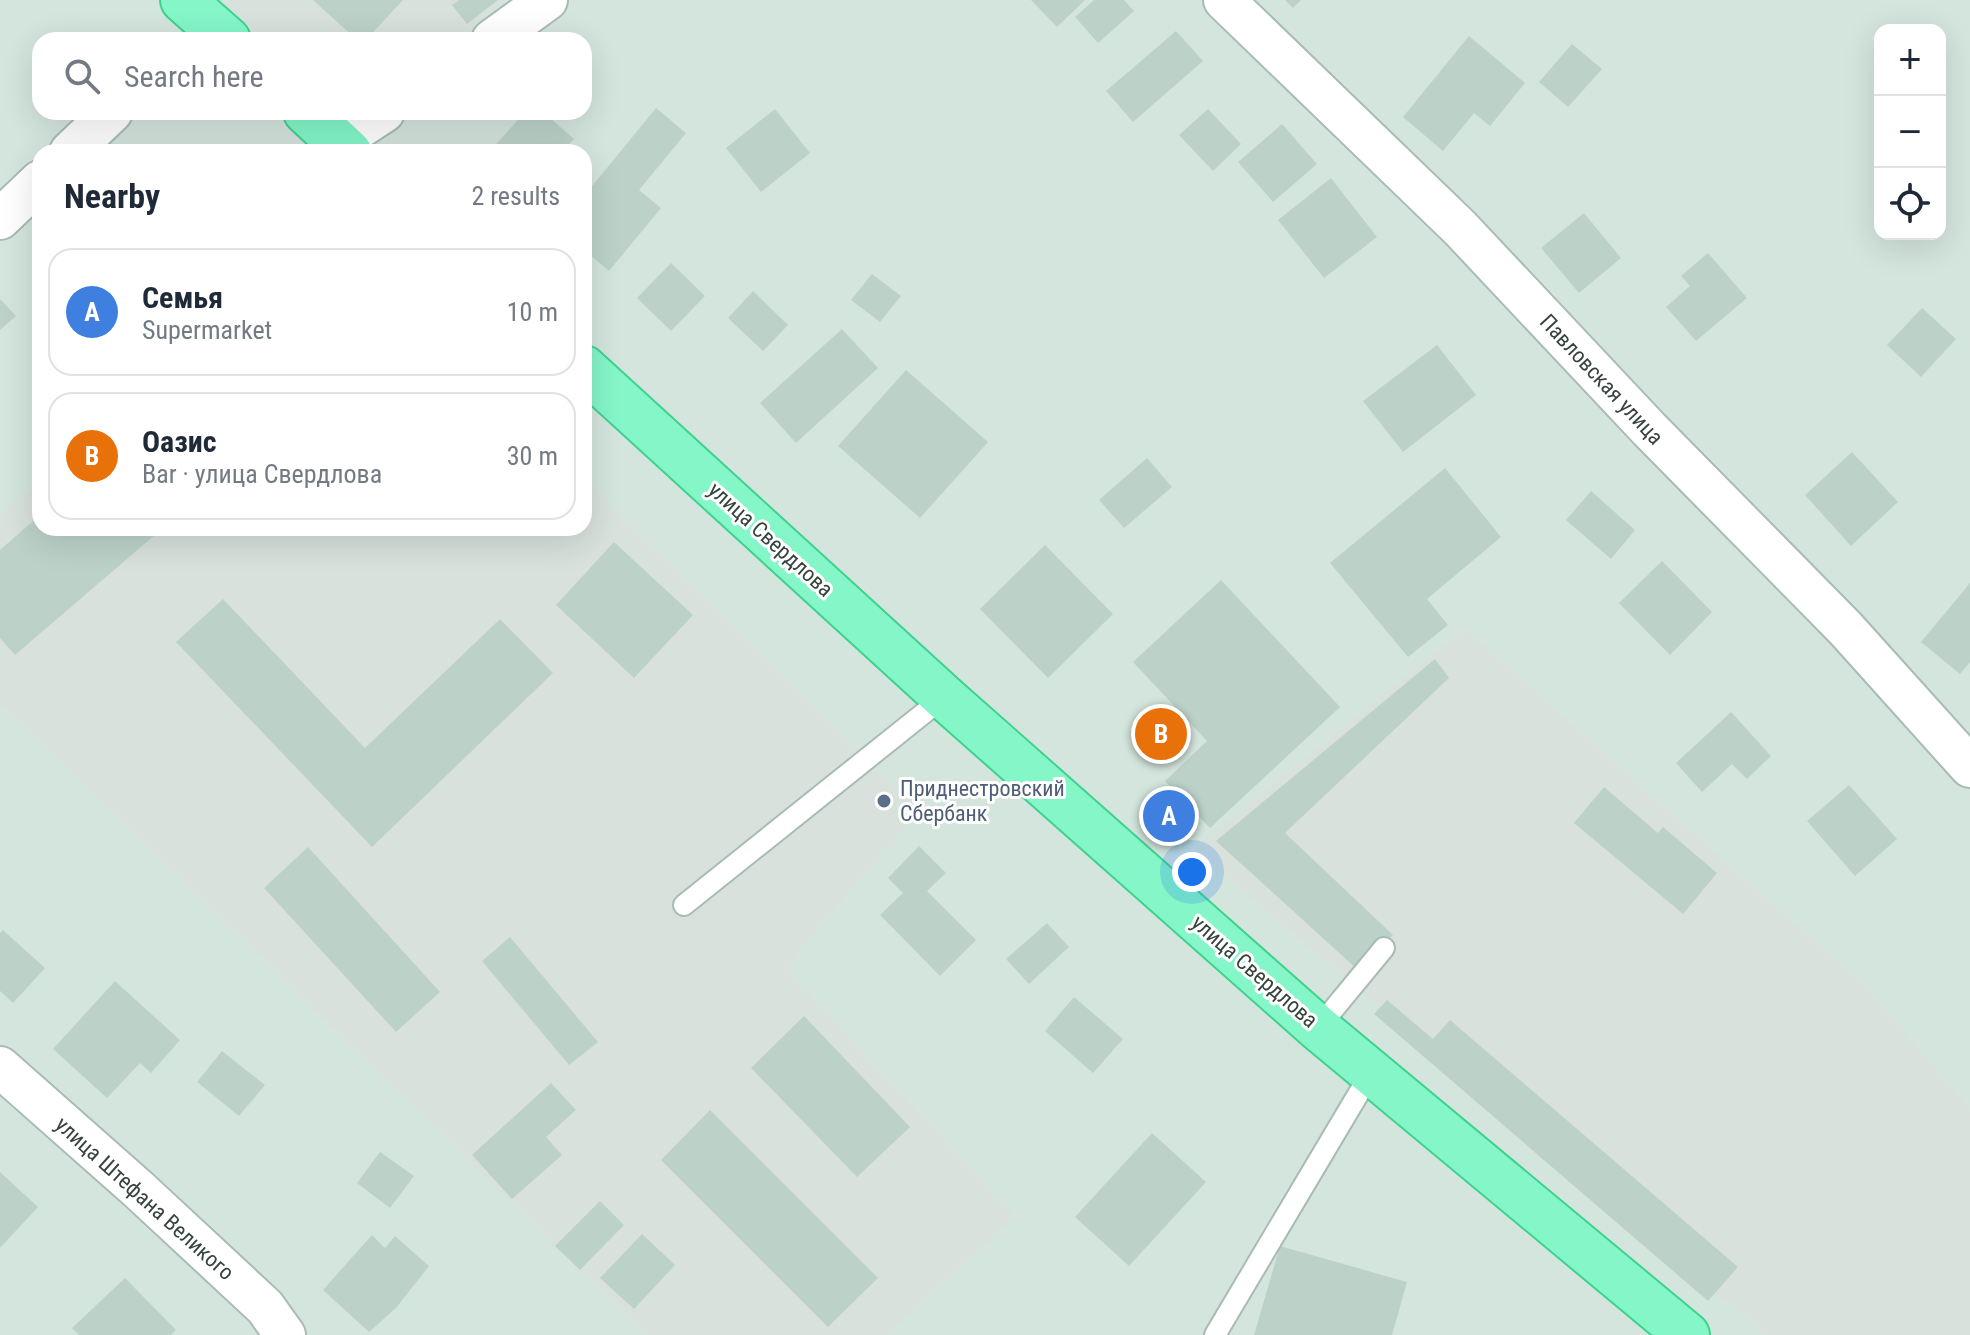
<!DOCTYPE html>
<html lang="en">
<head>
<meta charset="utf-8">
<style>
  body { margin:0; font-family:"Roboto Condensed",sans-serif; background:#f2f2f3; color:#1f2937 }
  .controls { position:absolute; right:24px; top:24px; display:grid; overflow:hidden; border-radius:16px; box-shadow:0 8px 32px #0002 }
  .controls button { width:72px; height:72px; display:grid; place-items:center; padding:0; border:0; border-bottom:2px solid #e0e1e3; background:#fff; color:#1f2937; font:40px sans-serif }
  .you { position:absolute; left:1192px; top:872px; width:28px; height:28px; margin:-20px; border:6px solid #fff; border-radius:50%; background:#1a73e8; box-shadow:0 0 0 12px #1a73e833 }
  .badge { display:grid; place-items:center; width:52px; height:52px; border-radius:50%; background:#218034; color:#fff; font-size:26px; font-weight:700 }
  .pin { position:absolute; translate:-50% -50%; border:4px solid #fff; box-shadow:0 2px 8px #0006 }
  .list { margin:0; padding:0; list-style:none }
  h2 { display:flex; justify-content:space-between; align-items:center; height:104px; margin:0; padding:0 32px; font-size:34px }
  h2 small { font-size:26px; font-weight:400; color:#747a83 }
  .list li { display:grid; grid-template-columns:52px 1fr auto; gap:24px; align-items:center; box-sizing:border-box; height:128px; margin:0 16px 16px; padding:0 16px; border:2px solid #e0e1e3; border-radius:24px }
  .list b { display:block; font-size:30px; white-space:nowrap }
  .list p { margin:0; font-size:26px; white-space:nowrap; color:#747a83 }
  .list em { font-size:26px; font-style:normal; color:#747a83 }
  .icon { flex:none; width:44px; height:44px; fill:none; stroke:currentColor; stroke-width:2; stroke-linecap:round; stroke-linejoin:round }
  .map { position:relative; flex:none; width:1970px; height:1335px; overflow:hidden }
  .search { position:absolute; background:#fff; box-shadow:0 8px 32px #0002; left:32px; top:32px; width:560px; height:88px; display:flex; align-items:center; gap:20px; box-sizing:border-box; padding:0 28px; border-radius:24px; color:#747a83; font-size:30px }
  .panel { position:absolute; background:#fff; box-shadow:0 8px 32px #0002; left:32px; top:144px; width:560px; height:392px; border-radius:24px }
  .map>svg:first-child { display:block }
  .residential { fill:#d4e5de; fill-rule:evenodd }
  .industrial { fill:#d8e1dc }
  .building { fill:#bcd2c8 }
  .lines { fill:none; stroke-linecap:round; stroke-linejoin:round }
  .service-casing { stroke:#a9bcb4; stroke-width:24 }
  .minor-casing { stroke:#a9bcb4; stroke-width:44 }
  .trunk-casing { stroke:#3fd28f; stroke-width:48 }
  .service { stroke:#fff; stroke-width:20 }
  .minor { stroke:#fff; stroke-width:40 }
  .trunk { stroke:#84f6c8; stroke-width:44 }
  .service-dot { fill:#5c6f8a; stroke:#fff; stroke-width:3 }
  .labels { text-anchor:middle; stroke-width:6; stroke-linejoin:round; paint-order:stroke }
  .street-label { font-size:22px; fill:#36443d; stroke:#fff }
  .service-label { font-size:22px; fill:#4e5e75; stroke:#fff; text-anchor:start }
</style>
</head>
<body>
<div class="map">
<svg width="1970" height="1335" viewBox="0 0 1970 1335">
  <rect width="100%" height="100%" fill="#e6f2ed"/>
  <path class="residential" d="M0,0H1970V1335H0ZM1880,30H1940V234H1880ZM40,40H584V112H40ZM40,152H584V528H40Z"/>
  <path class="industrial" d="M230,0H506L455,40H265L226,4Z
    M584,479L919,811L786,968L1016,1217L887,1335H647L0,703V514L40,482V528H584Z
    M1465,628L1863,984L1970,1107V1335H1766L1193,849Z"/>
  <path class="building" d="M313,0H403L366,40H357Z
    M459,0H498L467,24L452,5Z
    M1031,0H1085L1057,27Z
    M1094,0H1124L1134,11L1098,43L1075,17Z
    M1285,0H1301L1293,8Z
    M1176,31L1203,61L1133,122L1106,91Z
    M1469,36L1525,83L1490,126L1474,113L1443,151L1403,117Z
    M1572,44L1602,69L1568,107L1539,82Z
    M656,108L686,133L639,190L661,208L609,271L584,250V196Z
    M775,109L810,153L761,192L726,148Z
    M1208,109L1241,144L1213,171L1179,135Z
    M525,112H543L574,139L562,152H489Z
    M1282,124L1317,164L1273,202L1238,162Z
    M1331,178L1377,237L1324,278L1278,220Z
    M1584,213L1621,258L1579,293L1541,248Z
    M1708,253L1747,298L1696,341L1666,307L1690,286L1681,276Z
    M671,263L705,296L671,331L637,298Z
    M872,274L901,296L880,322L851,300Z
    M753,291L788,325L763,351L728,318Z
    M0,299L16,316L0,330Z
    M1922,308L1956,339L1921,377L1887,345Z
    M842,329L878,368L796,443L760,403Z
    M1437,345L1476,395L1403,452L1363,401Z
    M906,370L988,442L920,518L838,446Z
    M1852,452L1898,502L1851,546L1805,495Z
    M1147,458L1172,487L1124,528L1099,500Z
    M1445,468L1501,537L1427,599L1448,625L1408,657L1330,563Z
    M1591,491L1635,530L1611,559L1566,520Z
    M40,515V528H163L15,655L0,638V550Z
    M614,542L693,615L634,678L556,605Z
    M1045,545L1113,614L1048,678L980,609Z
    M1662,561L1712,612L1670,655L1619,603Z
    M1221,580L1340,707L1210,828L1165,781L1207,741L1133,662Z
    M1970,583V662L1960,674L1921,642Z
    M223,599L365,748L500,619L553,673L372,847L176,642Z
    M1435,659L1449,678L1285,833L1393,935L1358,970L1216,841Z
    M1731,712L1771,756L1747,779L1732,764L1702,792L1676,763Z
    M1849,785L1897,839L1855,876L1807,821Z
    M1604,787L1658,833L1663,827L1717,873L1683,914L1574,823Z
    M919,846L946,873L927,891L976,940L940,976L880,915L903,893L888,878Z
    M308,847L440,992L396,1032L264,888Z
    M1047,923L1069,947L1029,984L1006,959Z
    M3,930L45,968L13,1003L0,991V933Z
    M510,937L598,1042L569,1065L482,961Z
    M115,981L180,1040L151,1073L140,1063L107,1098L53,1049Z
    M1074,997L1123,1039L1093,1073L1045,1031Z
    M1387,1000L1433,1039L1450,1020L1738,1267L1708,1301L1374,1014Z
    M804,1016L910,1127L857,1177L751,1068Z
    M222,1051L265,1085L239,1116L197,1082Z
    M551,1083L576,1110L546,1137L562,1155L512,1199L472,1155Z
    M710,1110L878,1278L828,1327L661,1160Z
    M1152,1133L1206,1182L1129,1266L1075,1217Z
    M380,1152L414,1176L390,1208L357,1183Z
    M0,1172L38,1207L0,1248Z
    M600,1201L624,1225L580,1270L555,1246Z
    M642,1234L675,1265L634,1309L600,1278Z
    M372,1235L385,1248L395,1236L429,1266L396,1308L369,1332L323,1290Z
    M1280,1246L1407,1282L1392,1335H1254Z
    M125,1278L176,1330L171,1335H79L72,1328Z"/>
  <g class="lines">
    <g class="service-casing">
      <path id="service" d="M684,905L944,697
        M1318,1028L1384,948
        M1215,1335L1372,1071"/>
    </g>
    <g class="minor-casing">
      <path id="minor" d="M1224,0L1460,228L1649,429L1846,629L1970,767
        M492,40L547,0
        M338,142L384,112
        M70,152L112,112
        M0,219L40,181
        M0,1067L138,1189L265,1307L285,1335"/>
    </g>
    <g class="trunk-casing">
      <path id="trunk" d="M183,0L228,40
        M306,112L349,152
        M584,368L944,697L1318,1028L1687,1335"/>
    </g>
    <use href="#service" class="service"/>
    <use href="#minor" class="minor"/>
    <use href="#trunk" class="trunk"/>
  </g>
  <circle class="service-dot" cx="884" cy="801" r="8"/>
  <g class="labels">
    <g class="street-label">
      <text transform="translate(1602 379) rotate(47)" y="8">Павловская улица</text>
      <text transform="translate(771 539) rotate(42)" y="8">улица Свердлова</text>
      <text transform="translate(1255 971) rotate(41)" y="8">улица Свердлова</text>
      <text transform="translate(145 1198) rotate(42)" y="8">улица Штефана Великого</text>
    </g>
    <g class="service-label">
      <text x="900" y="796">Приднестровский<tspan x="900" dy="25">Сбербанк</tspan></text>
    </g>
  </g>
</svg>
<div class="controls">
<button>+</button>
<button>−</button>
<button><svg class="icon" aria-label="locate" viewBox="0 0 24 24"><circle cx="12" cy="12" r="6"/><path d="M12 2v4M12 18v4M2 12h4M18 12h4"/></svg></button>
</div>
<div class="you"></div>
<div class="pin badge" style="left:1169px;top:816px;background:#3f7fe0">A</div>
<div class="pin badge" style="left:1161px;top:734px;background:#e8710a">B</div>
<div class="search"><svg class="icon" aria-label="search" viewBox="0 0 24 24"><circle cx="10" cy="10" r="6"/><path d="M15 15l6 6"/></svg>Search here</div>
<section class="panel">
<h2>Nearby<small>2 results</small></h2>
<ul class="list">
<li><span class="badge" style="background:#3f7fe0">A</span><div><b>Семья</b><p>Supermarket</p></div><em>10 m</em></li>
<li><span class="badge" style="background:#e8710a">B</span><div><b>Оазис</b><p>Bar · улица Свердлова</p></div><em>30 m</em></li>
</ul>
</section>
</div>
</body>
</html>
